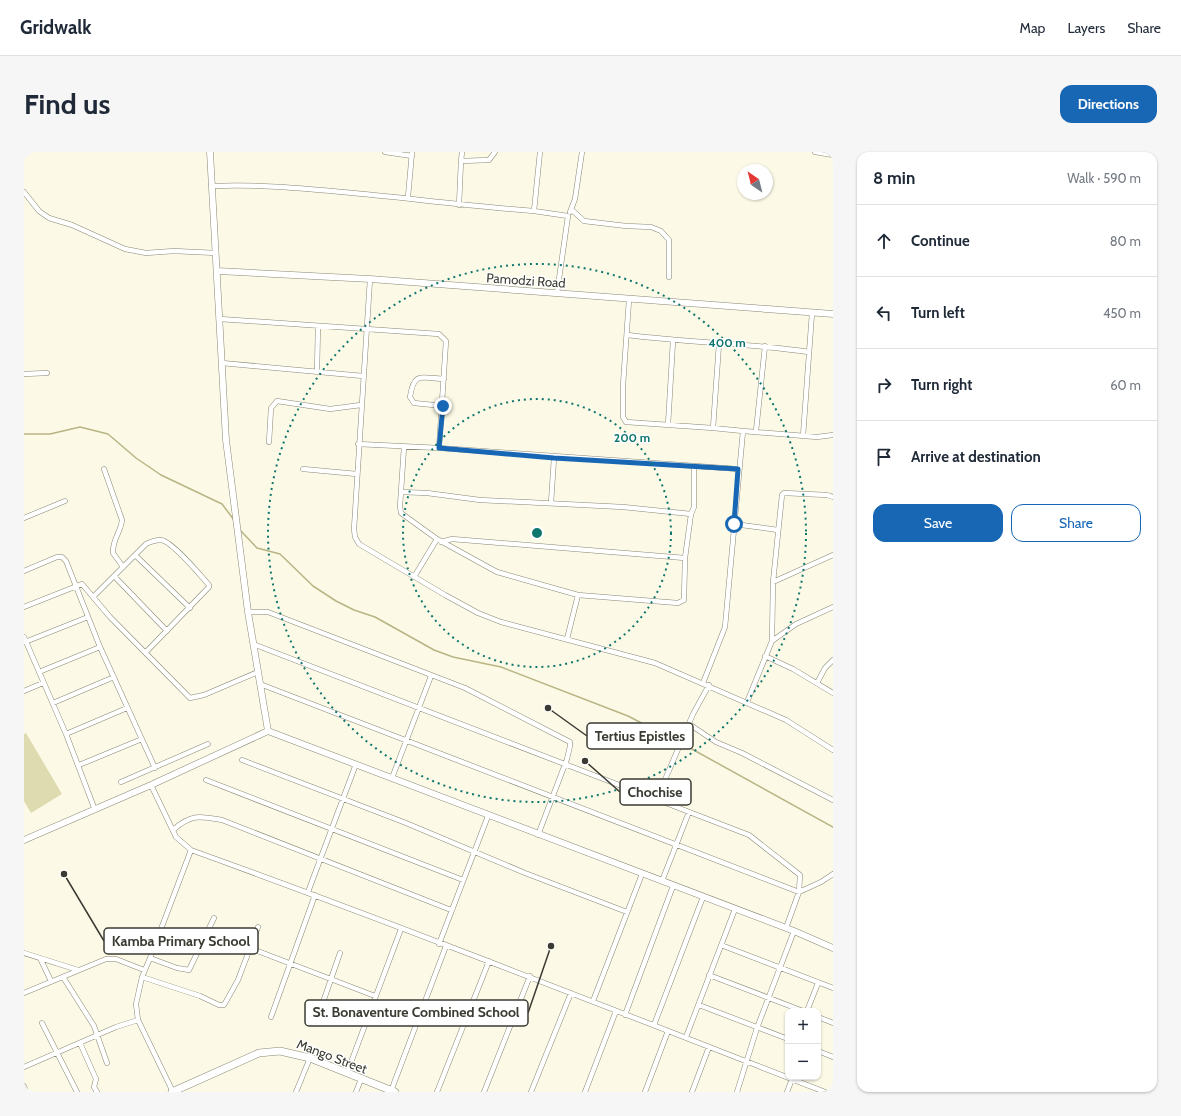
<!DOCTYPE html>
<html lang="en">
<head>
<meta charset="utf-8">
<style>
  body { margin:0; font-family:Cabin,sans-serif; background:#f6f6f7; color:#1f2937 }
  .controls { position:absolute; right:12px; bottom:12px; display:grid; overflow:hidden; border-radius:8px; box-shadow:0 1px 3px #0004 }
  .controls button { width:36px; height:36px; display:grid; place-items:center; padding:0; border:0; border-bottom:1px solid #e0e1e3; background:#fff; color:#1f2937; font:20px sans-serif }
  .compass { position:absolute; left:713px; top:12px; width:36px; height:36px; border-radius:50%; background:#fff; box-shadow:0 1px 3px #0004; rotate:325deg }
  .stop { position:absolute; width:12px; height:12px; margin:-9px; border:3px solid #1767b5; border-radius:50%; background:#fff }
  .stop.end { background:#1767b5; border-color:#fff; box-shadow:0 1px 4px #0008 }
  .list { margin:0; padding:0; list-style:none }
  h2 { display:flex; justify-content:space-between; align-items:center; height:52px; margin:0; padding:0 16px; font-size:17px }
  h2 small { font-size:13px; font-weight:400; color:#747a83 }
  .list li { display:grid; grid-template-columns:26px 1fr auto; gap:12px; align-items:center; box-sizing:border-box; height:72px; padding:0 16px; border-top:1px solid #e0e1e3 }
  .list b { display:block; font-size:15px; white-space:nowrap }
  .list em { font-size:13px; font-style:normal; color:#747a83 }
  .actions { display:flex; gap:8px; padding:12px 16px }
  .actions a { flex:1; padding:9px 0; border:1px solid #1767b5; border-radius:12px; text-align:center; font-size:14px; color:#1767b5 }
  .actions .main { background:#1767b5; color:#fff }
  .icon { flex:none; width:22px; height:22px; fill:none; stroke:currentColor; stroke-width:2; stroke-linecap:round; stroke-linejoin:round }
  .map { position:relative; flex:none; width:809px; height:940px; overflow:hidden; border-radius:12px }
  header { display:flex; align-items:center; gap:24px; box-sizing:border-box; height:56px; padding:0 20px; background:#fff; border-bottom:1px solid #e0e1e3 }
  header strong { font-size:19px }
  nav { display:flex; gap:22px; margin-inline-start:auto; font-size:14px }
  .intro { display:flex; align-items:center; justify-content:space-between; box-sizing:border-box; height:96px; padding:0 24px }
  h1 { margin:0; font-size:28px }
  .button { padding:10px 18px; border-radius:12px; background:#1767b5; color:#fff; font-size:14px; font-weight:700 }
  main { display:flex; gap:24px; padding:0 24px }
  aside { flex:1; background:#fff; border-radius:12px; box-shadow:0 1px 3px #0004 }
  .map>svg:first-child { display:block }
  .green { fill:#dfdbb1 }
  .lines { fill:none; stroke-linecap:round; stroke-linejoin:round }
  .stream { stroke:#b9b484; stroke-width:1.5 }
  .minor-casing { stroke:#898775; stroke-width:5.5 }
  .tertiary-casing { stroke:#898775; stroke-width:7 }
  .secondary-casing { stroke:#898775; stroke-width:8 }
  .minor { stroke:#fff; stroke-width:4.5 }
  .tertiary { stroke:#fff; stroke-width:6 }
  .secondary { stroke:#fff; stroke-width:7 }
  .route { stroke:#1767b5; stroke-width:5 }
  .ring { fill:none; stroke:#0f766e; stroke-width:2; stroke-dasharray:2 4 }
  .labels { text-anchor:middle; stroke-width:3; stroke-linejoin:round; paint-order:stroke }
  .street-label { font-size:13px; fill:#3b3b33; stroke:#fff }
  .centre { fill:#0f766e; stroke:#fff; stroke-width:2 }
  .ring-label { font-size:12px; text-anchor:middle; font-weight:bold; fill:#0f766e; stroke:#fff; stroke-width:3; stroke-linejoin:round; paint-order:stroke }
  .leader { fill:none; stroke:#3b3b33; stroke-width:1.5 }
  .callout-dot { fill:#3b3b33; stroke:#fff; stroke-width:1.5 }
  .callout { fill:#fff; stroke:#3b3b33; stroke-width:1.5 }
  .callout-label { font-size:14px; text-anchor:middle; font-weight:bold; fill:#3b3b33 }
</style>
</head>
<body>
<header>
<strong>Gridwalk</strong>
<nav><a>Map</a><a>Layers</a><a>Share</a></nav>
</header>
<div class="intro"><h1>Find us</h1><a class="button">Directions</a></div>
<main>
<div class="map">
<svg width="809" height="940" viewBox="0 0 809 940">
  <rect width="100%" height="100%" fill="#fcfae6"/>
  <path class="green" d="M2,581L38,642L7,661L0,649V582Z"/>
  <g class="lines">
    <path class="stream" d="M0,282H26L56,275L84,282L112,306L137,323L198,352L210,368
      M216,378L233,396L256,402L289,434L312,449L330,458L351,465L410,498L429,505L477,515L604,564L666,596L809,675"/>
    <g class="minor-casing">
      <path id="minor" d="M361,0L388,4
        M438,0L437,9L465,8L471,0
        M791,0L809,3
        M189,34C233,32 275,36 319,40C383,46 446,54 510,59L516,0
        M0,40L15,59L25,66L48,73L101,97L122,101L150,99L192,101
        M384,45L388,0
        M435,53L437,9
        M510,59L544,64L533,141
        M549,59L560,69L602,74L627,75L637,79L645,88V125
        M546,60L551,47L558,0
        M346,127L330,377L331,385L335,392L421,443L454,461L477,470L631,511L762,568L809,598
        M605,148L599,233V265L602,270L689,276L719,279L701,475L679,531
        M196,167L415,182L422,189L415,296L334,292
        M604,183C664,191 725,191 785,200
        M198,211L339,224
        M293,219L294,174
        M0,222L23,221
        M419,254L390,251L386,245C390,219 397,226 420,227
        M644,273L649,189
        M689,276L695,192
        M719,279L793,285L809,283
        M732,279L741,194
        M779,284L788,161
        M245,290L247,256L253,249L306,257L337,253
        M415,296L714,317
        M80,317L98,368C97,380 88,388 89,401L99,415
        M279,317L333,322
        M377,340L403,341L456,348L599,355L667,362L661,406L660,448L654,451L554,443L473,420L413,387L377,361L376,354L380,295
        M527,351L530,306
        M667,362L670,355V314
        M0,366L41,349
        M710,372L754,378
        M417,390L428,387L661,406
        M111,403L166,456
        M0,419L33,405H38L42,409L76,495L131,616
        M90,424L143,479
        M390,425L413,387
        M749,430L809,403
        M69,445L122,392C126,390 131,388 137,388C148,389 177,424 185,433V435L122,500
        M0,455L58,432L86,465L166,546L180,543L234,520
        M224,460H244L441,536L546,590V594L543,607L514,683
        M0,485L42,582L71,658
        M543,487L554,443
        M748,489L749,430L758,343L760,341L803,343L809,345
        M1,490L64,465
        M229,492L725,683L776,723L775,740L762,776
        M741,504L769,517L809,541
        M15,520L76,495
        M793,531L801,516L809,508
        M236,532L775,740L797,730L809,722
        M0,539L19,531
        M723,550L748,489L772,472L809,455
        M29,551L90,525
        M665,572L692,590L718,601L809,648
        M42,582L103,556
        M218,608L382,671L501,721L603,760
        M55,613L118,587
        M368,626L407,524
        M182,628L439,728
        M97,630L184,592
        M127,633L152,685L167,698C380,775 590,858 801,940
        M649,653L642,642L640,630L669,562L685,533
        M149,678C167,662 176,664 198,668L427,758
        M638,729L665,660
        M284,740L332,612
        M184,780L351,844
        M415,792L464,664
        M697,793L809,836
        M0,801L54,818
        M16,806L27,829
        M126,806L153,816L165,818L190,766
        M685,823L779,859
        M39,825L70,874L83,911
        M118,825L176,844L195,853H200L214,828L234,775
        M0,841L82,807H92L120,818
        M569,849L618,722
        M675,853L764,887
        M297,856L316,801
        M783,859L794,831
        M601,863L649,734
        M247,865L291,743
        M794,865L809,871
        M18,871L53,940
        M630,873L679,745
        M662,885L711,757
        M56,891L72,927L70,935L73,940
        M794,899L809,905
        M0,915L92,875L114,868
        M323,921L377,777
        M0,934L2,940
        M367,939L422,794
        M149,940L114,868L112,852L118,825L126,806L167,698
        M272,940L286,906
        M332,940L337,927
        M413,940L465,809
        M460,940L506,824
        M507,940L547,841
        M561,940L592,859
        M621,940L644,879
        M668,940L685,895
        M713,940L733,876L770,779
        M763,940L768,927"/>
    </g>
    <g class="tertiary-casing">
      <path id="tertiary" d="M186,0L202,288L224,460L244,579
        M194,119L346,127L809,162
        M0,688L127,633L244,579L770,779L809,796"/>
    </g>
    <g class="secondary-casing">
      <path id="secondary" d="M148,940L235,901L256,899L286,906L371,940"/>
    </g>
    <use href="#minor" class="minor"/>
    <use href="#tertiary" class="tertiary"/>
    <use href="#secondary" class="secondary"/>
  </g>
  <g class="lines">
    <path class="route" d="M419,254L415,296L530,306L714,317L710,372"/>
  </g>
  <g class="ring">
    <circle cx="513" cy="381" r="134"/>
    <circle cx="513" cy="381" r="269"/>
  </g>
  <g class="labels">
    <g class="street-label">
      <text transform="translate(502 128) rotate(4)" y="5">Pamodzi Road</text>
      <text transform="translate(308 904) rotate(21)" y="5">Mango Street</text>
    </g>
  </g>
  <circle cx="513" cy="381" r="6" class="centre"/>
  <g class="ring-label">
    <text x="703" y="195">400 m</text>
    <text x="608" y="290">200 m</text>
  </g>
  <path class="leader" d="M524 556L563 584M561 609L596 640M40 722L80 789M527 794L504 861"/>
  <g class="callout-dot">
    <circle cx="524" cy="556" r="4"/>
    <circle cx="561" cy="609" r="4"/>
    <circle cx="40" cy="722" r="4"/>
    <circle cx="527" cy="794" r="4"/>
  </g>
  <g class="callout">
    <rect x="563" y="571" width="106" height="26" rx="4"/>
    <rect x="596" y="627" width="71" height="26" rx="4"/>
    <rect x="80" y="776" width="154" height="26" rx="4"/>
    <rect x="281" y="848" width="223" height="26" rx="4"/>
  </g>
  <g class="callout-label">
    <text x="616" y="589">Tertius Epistles</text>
    <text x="631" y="645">Chochise</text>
    <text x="157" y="794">Kamba Primary School</text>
    <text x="392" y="865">St. Bonaventure Combined School</text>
  </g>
</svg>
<div class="controls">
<button>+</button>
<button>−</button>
</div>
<svg class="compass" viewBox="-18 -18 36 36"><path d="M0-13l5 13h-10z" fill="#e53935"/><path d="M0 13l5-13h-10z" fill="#747a83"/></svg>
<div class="stop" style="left:710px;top:372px"></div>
<div class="stop end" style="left:419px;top:254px"></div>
</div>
<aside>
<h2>8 min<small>Walk · 590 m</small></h2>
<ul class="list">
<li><svg class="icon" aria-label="ahead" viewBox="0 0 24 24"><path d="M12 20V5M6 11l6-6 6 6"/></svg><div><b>Continue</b></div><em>80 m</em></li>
<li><svg class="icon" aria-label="left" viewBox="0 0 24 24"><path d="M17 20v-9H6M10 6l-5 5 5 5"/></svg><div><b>Turn left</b></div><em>450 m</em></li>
<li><svg class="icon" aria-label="right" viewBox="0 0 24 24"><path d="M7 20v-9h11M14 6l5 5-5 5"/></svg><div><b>Turn right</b></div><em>60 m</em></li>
<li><svg class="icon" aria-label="arrive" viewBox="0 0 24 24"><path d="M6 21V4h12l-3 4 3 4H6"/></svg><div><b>Arrive at destination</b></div></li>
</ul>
<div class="actions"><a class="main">Save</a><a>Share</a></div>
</aside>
</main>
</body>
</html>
